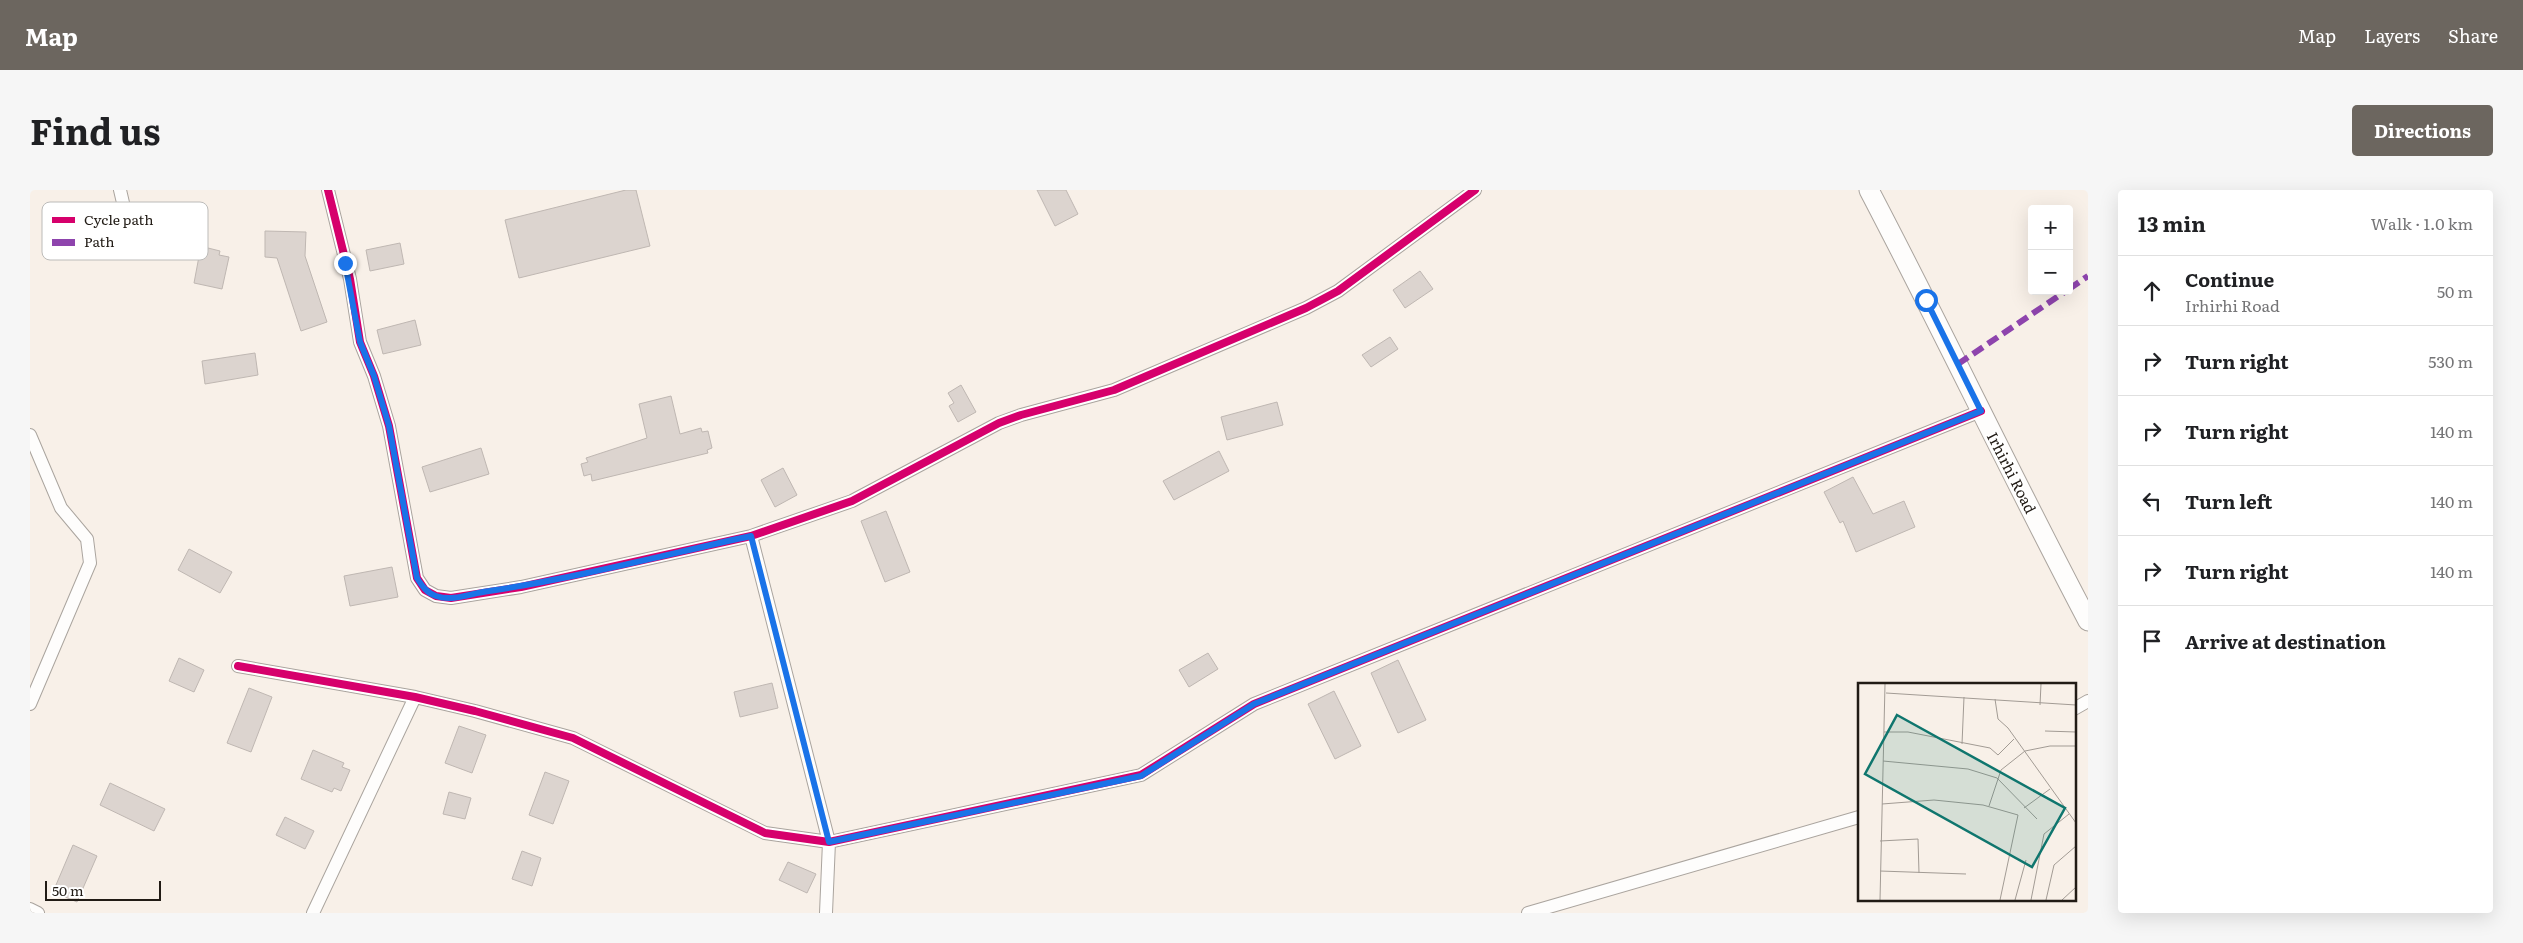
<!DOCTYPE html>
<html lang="en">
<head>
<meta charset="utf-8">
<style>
  body { margin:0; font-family:Literata,serif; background:#f6f6f6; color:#202124 }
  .controls { position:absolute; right:15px; top:15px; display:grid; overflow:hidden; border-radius:5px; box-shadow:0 5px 20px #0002 }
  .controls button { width:45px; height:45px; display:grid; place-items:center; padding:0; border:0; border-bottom:1px solid #e0e0e0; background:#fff; color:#202124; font:25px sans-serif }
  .scale { position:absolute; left:15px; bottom:12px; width:116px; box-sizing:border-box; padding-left:5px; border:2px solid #211b15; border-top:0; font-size:14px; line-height:18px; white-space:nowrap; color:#211b15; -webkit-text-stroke:4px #fff; paint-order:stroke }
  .stop { position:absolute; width:15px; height:15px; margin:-11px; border:4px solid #1a73e8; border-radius:50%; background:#fff }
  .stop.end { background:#1a73e8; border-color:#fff; box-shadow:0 1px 5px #0008 }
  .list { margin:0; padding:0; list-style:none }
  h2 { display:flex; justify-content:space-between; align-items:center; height:65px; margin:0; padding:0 20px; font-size:21px }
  h2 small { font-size:16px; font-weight:400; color:#757577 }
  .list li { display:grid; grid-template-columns:32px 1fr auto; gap:15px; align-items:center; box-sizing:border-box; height:70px; padding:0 20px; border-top:1px solid #e0e0e0 }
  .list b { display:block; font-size:19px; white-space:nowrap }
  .list p { margin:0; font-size:16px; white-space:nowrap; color:#757577 }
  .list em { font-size:16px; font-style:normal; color:#757577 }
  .icon { flex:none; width:28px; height:28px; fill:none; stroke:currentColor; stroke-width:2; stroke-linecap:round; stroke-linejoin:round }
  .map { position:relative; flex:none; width:2058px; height:723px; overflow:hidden; border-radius:5px }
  header { display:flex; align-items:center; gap:30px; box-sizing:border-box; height:70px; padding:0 25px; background:#6c665f; color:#fff }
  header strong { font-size:24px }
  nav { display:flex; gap:28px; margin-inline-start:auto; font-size:18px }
  .intro { display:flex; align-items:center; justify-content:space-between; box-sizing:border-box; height:120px; padding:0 30px }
  h1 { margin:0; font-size:35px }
  .button { padding:12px 22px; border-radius:5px; background:#6c665f; color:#fff; font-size:18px; font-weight:700 }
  main { display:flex; gap:30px; padding:0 30px }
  aside { flex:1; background:#fff; border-radius:5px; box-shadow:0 5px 20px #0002 }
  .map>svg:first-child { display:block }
  .building { fill:#dcd4cf; stroke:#bfb7b2 }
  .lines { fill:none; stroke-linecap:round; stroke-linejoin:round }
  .street-casing { stroke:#aaa49e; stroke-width:14 }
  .secondary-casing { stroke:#aaa49e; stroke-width:21 }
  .street { stroke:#fefdfc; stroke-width:12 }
  .secondary { stroke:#fefdfc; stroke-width:19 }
  .quiet { stroke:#8e44ad; stroke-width:6; stroke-dasharray:12 6; stroke-linecap:butt }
  .cycleway-casing { stroke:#fff; stroke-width:11 }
  .cycleway { stroke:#d6006c; stroke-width:8 }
  .route { stroke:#1a73e8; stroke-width:6 }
  .labels { text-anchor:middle; stroke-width:4; stroke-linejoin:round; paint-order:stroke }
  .street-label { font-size:15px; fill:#211b15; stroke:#fff }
  .inset-road { fill:none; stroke:#a29b94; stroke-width:1 }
  .view { fill:#0f766e; fill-opacity:0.15; stroke:#0f766e; stroke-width:2.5 }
  .inset-edge { fill:none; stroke:#211b15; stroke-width:2.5 }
  .key { fill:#fff; stroke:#bcbbb9; stroke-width:1 }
  .key-label { font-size:14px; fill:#211b15 }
</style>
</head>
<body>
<header>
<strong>Map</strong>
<nav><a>Map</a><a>Layers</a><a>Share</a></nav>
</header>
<div class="intro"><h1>Find us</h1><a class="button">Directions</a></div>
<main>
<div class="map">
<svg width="2058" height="723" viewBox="0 0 2058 723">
  <rect width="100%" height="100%" fill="#f8f0e8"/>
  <path class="building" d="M596,0H606L620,56L489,88L475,30Z
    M1007,0H1036L1048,24L1025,36Z
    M235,41L276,42L275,66L297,132L271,141L247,68L235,67Z
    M370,53L374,74L340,81L336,60Z
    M178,58L190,61L189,65L199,67L192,99L164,93L170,61L177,63Z
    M1390,81L1403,99L1375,118L1363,100Z
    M385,130L391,155L353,164L347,140Z
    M1360,147L1368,159L1341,177L1332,165Z
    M225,163L228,185L175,194L172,171Z
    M931,195L946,222L928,232L919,216L924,213L918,203Z
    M641,206L650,244L671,238L672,242L678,241L682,258L677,260L678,263L562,291L561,284L554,286L551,274L558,272L556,268L617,248L609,214Z
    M1247,212L1253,235L1197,250L1191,227Z
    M451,258L459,284L400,302L392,277Z
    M1189,261L1199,281L1144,310L1133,291Z
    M753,278L767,305L745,317L731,290Z
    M1823,287L1843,324L1874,311L1885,337L1826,362L1813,331L1810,333L1794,302Z
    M856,321L880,382L855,392L831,331Z
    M159,359L202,382L190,403L148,380Z
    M362,377L368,407L320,416L314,386Z
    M1178,463L1188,479L1159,497L1149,480Z
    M149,468L174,480L164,502L139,491Z
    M1368,470L1396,530L1368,543L1341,483Z
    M742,493L748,518L710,527L704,502Z
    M219,498L242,507L221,562L197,553Z
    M1304,501L1331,556L1305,569L1278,514Z
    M429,536L456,545L442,583L415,573Z
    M283,560L314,573L312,577L320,580L311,601L304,598L302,602L271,589Z
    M515,582L539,591L523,634L499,625Z
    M80,593L135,619L124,641L70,615Z
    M419,602L441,608L435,629L413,624Z
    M255,627L284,641L275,659L246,645Z
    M43,655L67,666L47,712L23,702Z
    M492,661L511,668L502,696L482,689Z
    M758,672L786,684L777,703L749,690Z"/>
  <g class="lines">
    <g class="street-casing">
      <path id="street" d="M90,0L97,30
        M298,0L320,89L330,152L344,186L359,236L387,388L395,400L406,406L421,408L491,397L721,346L822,311L969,233L991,225L1084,200L1276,118L1308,101L1445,0
        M0,245L31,318L57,349L60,373L0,514
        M721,346L799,652L796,723
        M208,476L385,507L445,521L543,548L735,643L799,652L1111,585L1224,514L1951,221
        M2044,519L2058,511
        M0,719L8,723
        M283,723L385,507
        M1498,723L1829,627"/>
    </g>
    <g class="secondary-casing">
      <path id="secondary" d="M1839,0C1914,143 1983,289 2058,431"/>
    </g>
    <use href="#street" class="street"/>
    <use href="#secondary" class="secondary"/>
    <path class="quiet" d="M2039,99L2058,86
      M1928,174L2036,101"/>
    <g class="cycleway-casing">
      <path id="cycleway" d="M298,0L320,89L330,152L344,186L359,236L387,388L395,400L406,406L421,408L491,397L721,346L822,311L969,233L991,225L1084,200L1276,118L1308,101L1445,0
        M208,476L385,507L445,521L543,548L735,643L799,652L1111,585L1224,514L1951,221"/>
    </g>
    <use href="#cycleway" class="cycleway"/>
  </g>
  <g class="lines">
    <path class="route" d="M315,73L330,152L344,186L359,236L387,388C392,396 397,403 406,406C424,412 441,403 459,401C547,388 634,365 721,346L799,652L1111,586L1224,514L1951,221L1896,110"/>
  </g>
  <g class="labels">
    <g class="street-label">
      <text transform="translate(1981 283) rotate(63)" y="5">Irhirhi Road</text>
    </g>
  </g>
  <g transform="translate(1828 493)">
    <rect width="218" height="218" fill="#f8f0e8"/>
    <path class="inset-road" d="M28,10L218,22M137,16L140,36L150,45L218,140M182,22L183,1M187,48L218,49M26,49H50L132,65L140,72L156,56M104,61L106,14M25,78L110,86L139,95L179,136M24,121L76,117L125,122L160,132L142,217M131,123L143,87L167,68L192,63H218M166,125L192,106M22,158L60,156L61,190M22,188L108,191M22,217L27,1M157,217L168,177M173,217L186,151L211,131M188,217L196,182L218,163M204,217L218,204"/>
    <path class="view" d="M39,32L207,125L174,184L7,91Z"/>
    <rect width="218" height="218" class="inset-edge"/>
  </g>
  <rect x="12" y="12" width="166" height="58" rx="8" class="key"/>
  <rect x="22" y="27" width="23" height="6" fill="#d6006c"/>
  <rect x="22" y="49" width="23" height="7" fill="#8e44ad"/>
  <g class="key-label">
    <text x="54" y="35">Cycle path</text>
    <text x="54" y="57">Path</text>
  </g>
</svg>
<div class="controls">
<button>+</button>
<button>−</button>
</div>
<div class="scale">50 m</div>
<div class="stop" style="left:1896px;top:110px"></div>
<div class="stop end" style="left:315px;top:73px"></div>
</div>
<aside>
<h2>13 min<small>Walk · 1.0 km</small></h2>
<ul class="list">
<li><svg class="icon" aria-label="ahead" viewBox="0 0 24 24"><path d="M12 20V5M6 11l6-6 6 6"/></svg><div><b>Continue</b><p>Irhirhi Road</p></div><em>50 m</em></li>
<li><svg class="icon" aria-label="right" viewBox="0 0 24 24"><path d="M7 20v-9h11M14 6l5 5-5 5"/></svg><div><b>Turn right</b></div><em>530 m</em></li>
<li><svg class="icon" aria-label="right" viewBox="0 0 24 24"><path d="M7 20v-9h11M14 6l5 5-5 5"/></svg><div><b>Turn right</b></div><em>140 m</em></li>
<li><svg class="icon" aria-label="left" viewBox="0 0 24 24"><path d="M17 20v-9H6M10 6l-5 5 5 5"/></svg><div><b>Turn left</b></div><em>140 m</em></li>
<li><svg class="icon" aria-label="right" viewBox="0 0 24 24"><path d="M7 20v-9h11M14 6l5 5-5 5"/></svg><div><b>Turn right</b></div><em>140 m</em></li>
<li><svg class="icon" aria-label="arrive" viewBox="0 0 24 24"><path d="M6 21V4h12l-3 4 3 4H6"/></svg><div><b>Arrive at destination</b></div></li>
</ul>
</aside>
</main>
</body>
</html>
